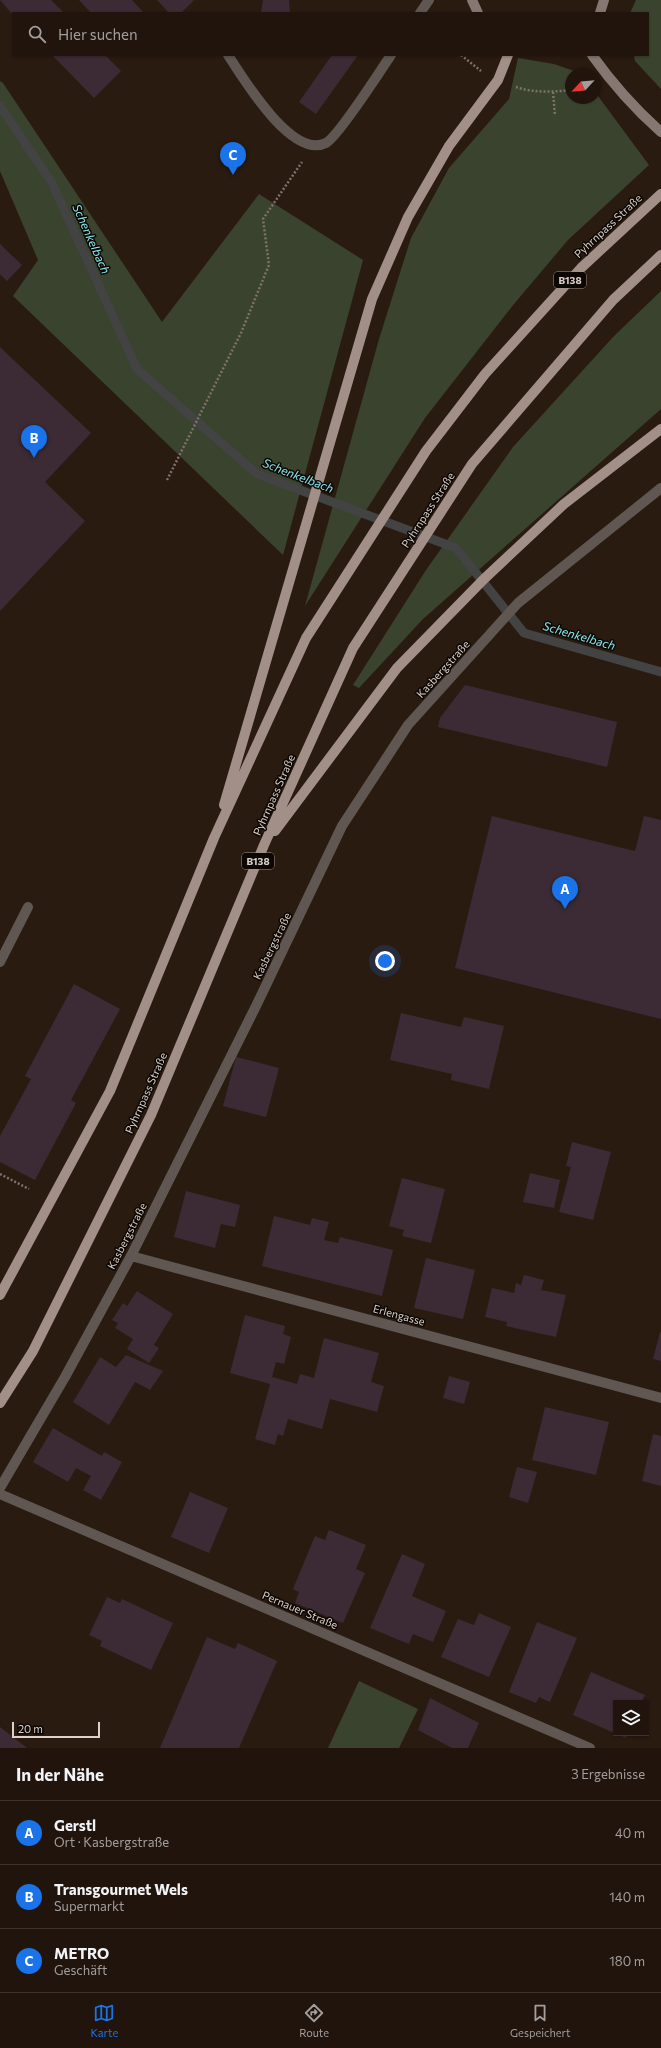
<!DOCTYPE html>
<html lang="de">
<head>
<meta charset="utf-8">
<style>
  body { margin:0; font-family:Commissioner,sans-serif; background:#2d211b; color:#f1f3f6 }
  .controls { position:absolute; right:12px; bottom:12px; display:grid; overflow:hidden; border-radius:0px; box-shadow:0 1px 3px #0004 }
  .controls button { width:36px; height:36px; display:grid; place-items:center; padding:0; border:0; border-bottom:1px solid #3d332e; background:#20140d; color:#f1f3f6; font:20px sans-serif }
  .compass { position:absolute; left:565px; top:68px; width:36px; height:36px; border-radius:50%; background:#20140d; box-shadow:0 1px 3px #0004; rotate:244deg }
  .scale { position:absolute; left:12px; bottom:10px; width:88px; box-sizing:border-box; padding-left:4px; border:2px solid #dbd0ca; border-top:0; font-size:11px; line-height:14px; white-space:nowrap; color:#dbd0ca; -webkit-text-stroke:3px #0d0704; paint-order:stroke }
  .you { position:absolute; left:385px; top:961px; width:14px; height:14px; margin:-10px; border:3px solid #fff; border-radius:50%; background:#1a73e8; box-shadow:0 0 0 6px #1a73e833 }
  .badge { display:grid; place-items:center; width:26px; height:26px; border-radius:50%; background:#1a73e8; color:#fff; font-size:13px; font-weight:700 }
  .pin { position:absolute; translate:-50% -33px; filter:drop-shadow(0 1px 2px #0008) }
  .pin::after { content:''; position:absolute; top:21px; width:14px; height:12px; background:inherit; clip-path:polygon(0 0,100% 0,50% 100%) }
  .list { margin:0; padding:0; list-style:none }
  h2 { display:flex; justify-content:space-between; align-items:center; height:52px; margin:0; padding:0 16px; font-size:17px }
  h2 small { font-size:13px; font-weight:400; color:#a29e9d }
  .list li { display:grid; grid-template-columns:26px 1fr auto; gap:12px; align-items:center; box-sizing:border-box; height:64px; padding:0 16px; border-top:1px solid #3d332e }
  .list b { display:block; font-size:15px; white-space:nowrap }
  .list p { margin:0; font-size:13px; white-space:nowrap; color:#a29e9d }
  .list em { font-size:13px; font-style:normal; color:#a29e9d }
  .icon { flex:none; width:22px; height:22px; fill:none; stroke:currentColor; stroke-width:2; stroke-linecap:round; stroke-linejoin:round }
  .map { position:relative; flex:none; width:661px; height:1748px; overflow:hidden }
  .search { position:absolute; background:#20140d; box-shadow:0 1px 3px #0004; left:12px; right:12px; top:12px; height:44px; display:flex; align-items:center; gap:10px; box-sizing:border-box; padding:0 14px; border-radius:0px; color:#a29e9d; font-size:15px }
  .sheet { height:244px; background:#20140d }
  nav { display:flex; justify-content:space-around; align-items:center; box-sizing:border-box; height:56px; border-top:1px solid #3d332e; background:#20140d; font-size:11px; color:#a29e9d }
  nav a { display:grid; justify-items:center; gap:2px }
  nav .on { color:#1a73e8 }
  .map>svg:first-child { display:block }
  .green { fill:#39432d }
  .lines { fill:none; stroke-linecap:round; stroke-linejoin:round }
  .stream { stroke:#424342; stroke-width:9 }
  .building { fill:#3c2b34 }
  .path { stroke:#7f726a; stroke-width:2.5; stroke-dasharray:2 2; stroke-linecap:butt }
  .lane { stroke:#605753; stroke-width:10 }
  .street { stroke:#605753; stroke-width:10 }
  .secondary { stroke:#857771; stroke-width:10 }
  .primary { stroke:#a29088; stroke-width:10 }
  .labels { text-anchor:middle; stroke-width:3; stroke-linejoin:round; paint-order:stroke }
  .shield { fill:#0d0704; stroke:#9d948f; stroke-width:1 }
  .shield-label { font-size:10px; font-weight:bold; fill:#dbd0ca }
  .street-label { font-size:11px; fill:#dbd0ca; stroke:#0d0704 }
  .water-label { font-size:12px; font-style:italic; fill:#88e8ee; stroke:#0d0704 }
</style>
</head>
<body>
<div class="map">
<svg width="661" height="1748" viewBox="0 0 661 1748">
  <rect width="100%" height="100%" fill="#2a1b11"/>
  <path class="green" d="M636,0H661V89L635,61L634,55H648V13H630Z
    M518,58L554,64L580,73L581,74H571V98H595V92L649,165L568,240L514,304L425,418L305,606L379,339L411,238L449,168L509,99Z
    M0,81L3,83L162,322L259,194L363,260L283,555L13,296L38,260L0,171Z
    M661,291V409L423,619L359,688L353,685L426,570L513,447L614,336Z
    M359,1681L418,1709L399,1748H328Z"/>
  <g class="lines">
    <path class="stream" d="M0,106L52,183L137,369L257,474L456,548L524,633L661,672"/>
  </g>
  <path class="building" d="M0,0H51L64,13H13V15Z
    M79,0H132L144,13H91Z
    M157,0H194L181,13H169Z
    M263,0H289L290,13H261Z
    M52,55H105L121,71L94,98Z
    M332,55H358L316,114L299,102Z
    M0,244L22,265L7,281L0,274Z
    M0,347L91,433L45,482L85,521L0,611Z
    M465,685L617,722L607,767L438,727L440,718Z
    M492,816L635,851L644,816L661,820V1019L455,968Z
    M74,984L120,1009L71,1100L76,1103L35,1180L0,1162V1136L31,1079L25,1076Z
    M401,1013L461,1027L464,1017L504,1026L489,1089L451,1080L452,1074L390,1060Z
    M236,1057L279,1068L266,1117L223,1106Z
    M572,1142L611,1152L593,1220L559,1212L571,1167L566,1166Z
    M530,1173L560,1180L554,1208L523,1202Z
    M402,1178L445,1189L431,1243L402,1236L404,1230L389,1226Z
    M186,1191L240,1205L235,1227L221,1224L215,1248L174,1237Z
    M274,1216L310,1225L312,1218L329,1222L324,1240L338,1243L340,1237L393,1250L382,1296L262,1266Z
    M426,1258L475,1270L463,1319L414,1308Z
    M524,1275L544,1280L541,1290L566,1295L556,1337L506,1326L507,1322L485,1317L492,1288L514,1293L516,1283L521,1285Z
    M137,1291L173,1314L154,1345L159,1348L149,1363L127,1349L133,1339L115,1328L118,1323L112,1320L123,1303L127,1306Z
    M245,1315L285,1326L283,1334L291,1337L284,1364L276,1362L272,1377L297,1384L300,1374L314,1378L324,1338L379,1353L371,1382L384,1386L377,1412L330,1399L322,1429L288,1419L283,1436L278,1434L275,1445L255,1439L270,1384L230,1373Z
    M660,1332H661V1361L653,1359Z
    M126,1355L163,1371L150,1390L135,1382L109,1425L73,1402L100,1357L116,1367Z
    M449,1376L470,1382L464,1404L443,1398Z
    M545,1407L609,1422L596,1475L532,1460Z
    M53,1428L102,1456L104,1452L122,1462L101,1500L83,1490L91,1476L76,1468L68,1482L33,1462Z
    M653,1434L661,1436V1486L642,1481Z
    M517,1467L537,1472L528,1503L509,1497Z
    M190,1492L228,1508L209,1553L171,1537Z
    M329,1530L366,1545L356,1569L365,1573L343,1623L295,1603L299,1592L293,1589L315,1536L325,1540Z
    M402,1554L425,1564L412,1596L446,1611L433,1642L413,1634L409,1644L370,1628Z
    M107,1597L120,1603L122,1599L173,1623L151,1670L100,1646L102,1641L89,1635Z
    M479,1613L511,1627L489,1677L441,1657L458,1619L474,1625Z
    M537,1622L577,1638L550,1702L539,1697L536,1703L509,1692Z
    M207,1637L235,1649L238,1643L277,1661L239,1748H160Z
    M591,1672L645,1695L641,1703H616V1733H628L626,1738L573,1715Z
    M430,1698L479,1723L468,1748H452L418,1730Z
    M0,1727L27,1748H0Z"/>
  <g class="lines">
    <path class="path" d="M461,55L481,71
      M516,87C533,93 553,92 571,90
      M553,92L555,116
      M167,480L241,333L269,265L263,219L302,162
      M0,1174L29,1189"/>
    <path class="lane" d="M420,13L429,0
      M228,55C243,78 292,160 326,143C338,137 381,70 391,55"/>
    <path class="street" d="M0,962L28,907
      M131,1256L661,1398
      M0,1488L65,1377L131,1256L257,1004L342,826L408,725L518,603L661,488
      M0,1494L590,1748"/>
    <path class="secondary" d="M472,0L478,13
      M600,13L604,0
      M592,55C612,83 635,109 661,132"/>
    <path class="primary" d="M224,805L372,299L408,217L449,146L498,80L508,55
      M275,831L397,668L484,579L564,504L661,429
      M0,1295L110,1091L214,838L306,638L426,451L485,374L581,268L661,194
      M0,1403L33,1351L151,1115L264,845L353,648L472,464L613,300L661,255"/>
  </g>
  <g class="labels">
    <g class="shield">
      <rect x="554" y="272" width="32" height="16" rx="3"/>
      <rect x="242" y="853" width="32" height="16" rx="3"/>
    </g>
    <g class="shield-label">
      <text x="570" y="284">B138</text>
      <text x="258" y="865">B138</text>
    </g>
    <g class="street-label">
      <text transform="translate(608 226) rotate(-43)" y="4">Pyhrnpass Straße</text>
      <text transform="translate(428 510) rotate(-57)" y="4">Pyhrnpass Straße</text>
      <text transform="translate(443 669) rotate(-48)" y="4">Kasbergstraße</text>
      <text transform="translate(274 795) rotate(-66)" y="4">Pyhrnpass Straße</text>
      <text transform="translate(272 946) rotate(-64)" y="4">Kasbergstraße</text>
      <text transform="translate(146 1093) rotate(-66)" y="4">Pyhrnpass Straße</text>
      <text transform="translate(127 1236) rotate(-63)" y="4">Kasbergstraße</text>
      <text transform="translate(399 1315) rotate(15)" y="4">Erlengasse</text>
      <text transform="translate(300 1610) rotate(23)" y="4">Pernauer Straße</text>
    </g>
    <g class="water-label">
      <text transform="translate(91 239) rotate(66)" y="4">Schenkelbach</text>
      <text transform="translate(298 476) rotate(21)" y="4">Schenkelbach</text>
      <text transform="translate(579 636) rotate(16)" y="4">Schenkelbach</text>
    </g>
  </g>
</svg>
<div class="controls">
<button><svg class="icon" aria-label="layers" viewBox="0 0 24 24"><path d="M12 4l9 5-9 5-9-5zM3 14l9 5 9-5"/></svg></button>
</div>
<svg class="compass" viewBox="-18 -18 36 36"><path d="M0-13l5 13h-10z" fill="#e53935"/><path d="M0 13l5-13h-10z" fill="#a29e9d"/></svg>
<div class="scale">20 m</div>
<div class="you"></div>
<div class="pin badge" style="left:565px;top:909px">A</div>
<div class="pin badge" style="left:34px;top:458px">B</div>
<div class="pin badge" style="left:233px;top:175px">C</div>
<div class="search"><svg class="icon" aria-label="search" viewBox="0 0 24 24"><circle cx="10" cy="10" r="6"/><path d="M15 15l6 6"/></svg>Hier suchen</div>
</div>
<section class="sheet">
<h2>In der Nähe<small>3 Ergebnisse</small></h2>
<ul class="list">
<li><span class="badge">A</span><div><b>Gerstl</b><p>Ort · Kasbergstraße</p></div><em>40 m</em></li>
<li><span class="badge">B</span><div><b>Transgourmet Wels</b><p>Supermarkt</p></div><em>140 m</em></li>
<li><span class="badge">C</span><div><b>METRO</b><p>Geschäft</p></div><em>180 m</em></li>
</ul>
</section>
<nav>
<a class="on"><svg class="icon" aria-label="map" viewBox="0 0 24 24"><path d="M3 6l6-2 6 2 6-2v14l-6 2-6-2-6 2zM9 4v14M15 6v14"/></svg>Karte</a>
<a><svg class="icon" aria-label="directions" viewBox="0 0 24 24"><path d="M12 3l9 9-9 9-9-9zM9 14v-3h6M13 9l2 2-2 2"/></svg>Route</a>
<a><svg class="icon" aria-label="saved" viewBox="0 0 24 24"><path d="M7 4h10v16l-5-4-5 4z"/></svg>Gespeichert</a>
</nav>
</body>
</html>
